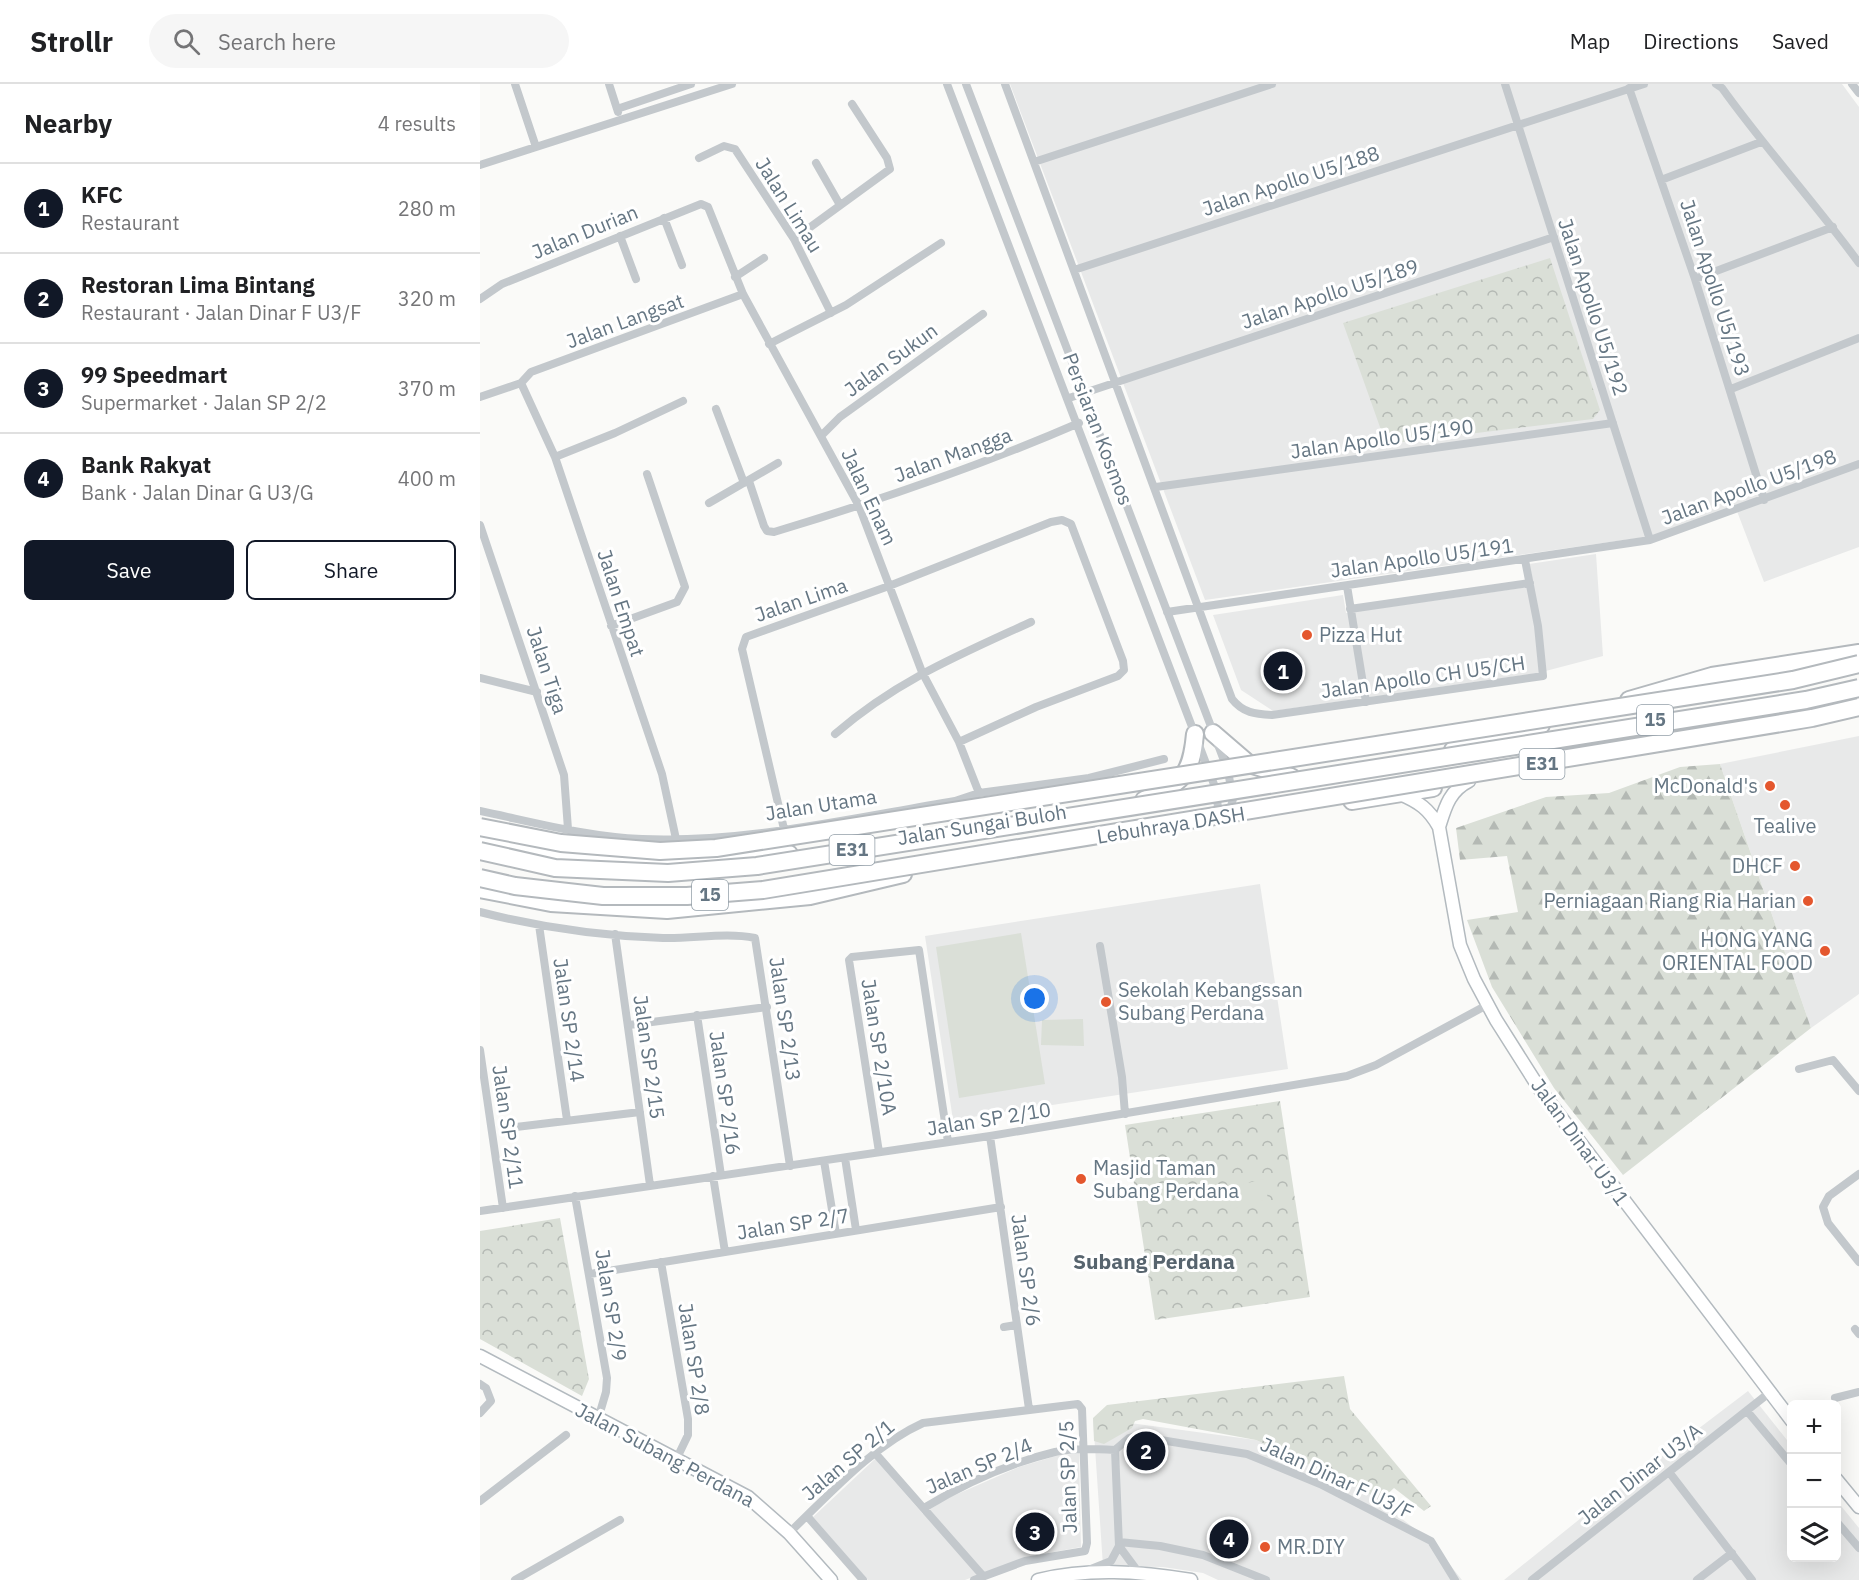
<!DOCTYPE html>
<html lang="en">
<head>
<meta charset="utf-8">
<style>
  body { margin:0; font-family:"IBM Plex Sans",sans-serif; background:#f6f6f6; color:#202124 }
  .controls { position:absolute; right:18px; bottom:18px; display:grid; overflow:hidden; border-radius:9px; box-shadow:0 6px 24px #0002 }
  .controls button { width:54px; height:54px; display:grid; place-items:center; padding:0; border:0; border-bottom:2px solid #e0e0e0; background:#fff; color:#202124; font:30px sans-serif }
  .you { position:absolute; left:555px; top:915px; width:21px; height:21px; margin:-15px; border:4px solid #fff; border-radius:50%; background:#1a73e8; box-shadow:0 0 0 9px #1a73e833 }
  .badge { display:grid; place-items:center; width:39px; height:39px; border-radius:50%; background:#111827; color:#fff; font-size:20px; font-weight:700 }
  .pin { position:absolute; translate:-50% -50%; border:3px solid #fff; box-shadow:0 2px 6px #0006 }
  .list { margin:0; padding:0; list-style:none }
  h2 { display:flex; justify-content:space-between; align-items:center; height:78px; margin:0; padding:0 24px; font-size:26px }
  h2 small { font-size:20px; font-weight:400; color:#757577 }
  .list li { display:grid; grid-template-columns:39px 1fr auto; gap:18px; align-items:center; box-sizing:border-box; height:90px; padding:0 24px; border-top:2px solid #e0e0e0 }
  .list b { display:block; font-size:22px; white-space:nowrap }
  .list p { margin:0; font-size:20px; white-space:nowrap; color:#757577 }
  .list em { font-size:20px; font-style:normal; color:#757577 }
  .actions { display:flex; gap:12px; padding:18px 24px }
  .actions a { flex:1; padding:14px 0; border:2px solid #111827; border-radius:9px; text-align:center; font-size:21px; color:#111827 }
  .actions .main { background:#111827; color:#fff }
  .icon { flex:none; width:33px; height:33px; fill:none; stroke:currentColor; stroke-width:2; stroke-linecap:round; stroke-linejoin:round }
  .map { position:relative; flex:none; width:1379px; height:1496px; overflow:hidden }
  header { display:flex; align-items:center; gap:36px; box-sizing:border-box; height:84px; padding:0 30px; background:#fff; border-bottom:2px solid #e0e0e0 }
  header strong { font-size:28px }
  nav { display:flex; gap:33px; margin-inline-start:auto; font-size:21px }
  .search { width:420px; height:54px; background:#f6f6f6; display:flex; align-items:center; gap:15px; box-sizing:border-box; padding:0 21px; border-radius:33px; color:#757577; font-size:22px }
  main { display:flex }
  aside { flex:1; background:#fff }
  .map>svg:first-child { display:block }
  .built { fill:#e8e9e9 }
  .forest { fill:url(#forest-firs) }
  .park { fill:url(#park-crowns) }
  .garden { fill:#dadfd7 }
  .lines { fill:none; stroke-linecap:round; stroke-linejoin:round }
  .secondary-casing { stroke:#b3babf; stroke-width:15 }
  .highway-casing { stroke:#b4b9bd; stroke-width:20 }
  .street { stroke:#c3c8cc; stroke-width:8 }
  .secondary { stroke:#fff; stroke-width:12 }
  .highway { stroke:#fff; stroke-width:16 }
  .highway-bridge-casing { stroke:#b4b9bd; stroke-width:20; stroke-linecap:butt }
  .highway-bridge { stroke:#fff; stroke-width:16 }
  .poi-dot { fill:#e4572e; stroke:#fff; stroke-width:2 }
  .labels { text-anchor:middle; stroke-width:6; stroke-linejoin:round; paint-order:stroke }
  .shield { fill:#fff; stroke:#939fa8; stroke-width:1.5 }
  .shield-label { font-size:18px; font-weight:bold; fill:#657683 }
  .street-label { font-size:20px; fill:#657683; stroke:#fff }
  .poi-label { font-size:20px; fill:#657683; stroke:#fff; text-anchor:start }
  .neighbourhood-label { font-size:21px; font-weight:bold; fill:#57646e; stroke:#fff }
</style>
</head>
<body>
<header>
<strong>Strollr</strong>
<div class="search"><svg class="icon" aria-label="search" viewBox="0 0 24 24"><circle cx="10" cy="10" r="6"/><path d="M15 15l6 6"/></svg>Search here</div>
<nav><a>Map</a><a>Directions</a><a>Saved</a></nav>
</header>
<main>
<aside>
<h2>Nearby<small>4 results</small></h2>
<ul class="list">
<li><span class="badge">1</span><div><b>KFC</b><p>Restaurant</p></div><em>280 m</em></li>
<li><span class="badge">2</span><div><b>Restoran Lima Bintang</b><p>Restaurant · Jalan Dinar F U3/F</p></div><em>320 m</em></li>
<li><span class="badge">3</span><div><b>99 Speedmart</b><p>Supermarket · Jalan SP 2/2</p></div><em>370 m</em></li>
<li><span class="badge">4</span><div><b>Bank Rakyat</b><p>Bank · Jalan Dinar G U3/G</p></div><em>400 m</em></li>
</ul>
<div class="actions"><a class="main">Save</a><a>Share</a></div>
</aside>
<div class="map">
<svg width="1379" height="1496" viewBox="0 0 1379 1496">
  <defs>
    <pattern id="forest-firs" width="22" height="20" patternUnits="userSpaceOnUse" patternTransform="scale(1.5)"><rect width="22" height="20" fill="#dadfd7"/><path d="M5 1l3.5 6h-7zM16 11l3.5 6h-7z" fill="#b4b9b4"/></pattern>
    <pattern id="park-crowns" width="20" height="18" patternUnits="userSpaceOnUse" patternTransform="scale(1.5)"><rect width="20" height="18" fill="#dadfd7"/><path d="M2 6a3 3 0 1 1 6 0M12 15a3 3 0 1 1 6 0" fill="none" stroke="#b4b9b4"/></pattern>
  </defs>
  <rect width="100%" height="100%" fill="#fafaf8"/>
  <path class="built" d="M530,0H1362L1379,23V463L1284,498L1255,422L1172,452L725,516Z
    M1116,470L1123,572L1058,589L793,627L761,606L733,531L863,511L866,529L1054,502L1049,480Z
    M1379,652V910L1331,944L1240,680Z
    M780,800L808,985L473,1036L445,852Z
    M1268,1307L1311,1361L1312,1474H1356L1357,1417L1379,1444V1496H1024L1106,1430Z
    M613,1334L776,1356L884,1406L951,1457L982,1496H738L723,1489L683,1483L623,1482Z
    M599,1369L601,1463L546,1473L485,1496H388L333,1433L395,1375L443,1430L466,1415L539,1383L576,1372Z"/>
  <path class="forest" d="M1240,680L1331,944L1143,1091L1074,1004L1012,903L987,836L1038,828L1027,772L980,776L976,744L1066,713L1129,709L1200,683Z"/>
  <path class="park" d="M1070,174L1120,326L1113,335L906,360L863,239Z
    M800,1017L830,1213L675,1236L645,1041Z
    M80,1134L109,1295L102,1312L0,1255V1147Z
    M864,1292L870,1325L951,1422L944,1427L914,1404L899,1418L884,1406L776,1356L663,1335L655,1337L652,1344L624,1360L614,1357L613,1334L627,1321Z"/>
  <path class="garden" d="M541,849L565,1000L479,1014L456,863Z
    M603,935L604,962L561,961L562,936Z
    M784,1095L788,1115L751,1125L747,1104Z"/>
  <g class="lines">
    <g class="secondary-casing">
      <path id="secondary" d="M920,710C939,718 949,725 959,743L980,861L994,895L1016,936L1061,1007L1312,1337
        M959,743C965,724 969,707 989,697
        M0,1272L268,1413L309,1449L351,1496
        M1356,1395L1379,1423
        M558,1496C609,1484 659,1487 711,1496"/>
    </g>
    <g class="highway-casing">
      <path id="highway" d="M1149,616L1232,592L1379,569
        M733,649L769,680L811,693
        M973,666L1061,641
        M664,716C702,698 711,693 715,650
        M872,717L953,704
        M0,759L45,768L133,777L309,770
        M0,805L71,819L187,826L330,812L423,790"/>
    </g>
    <path class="street" d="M35,0L56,63
      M129,0L138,28
      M467,0L735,703L738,723L744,731
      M486,0L748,687L753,715L749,729
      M525,0L752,615C763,629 775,630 792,631L1063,592L1058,542L1045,476
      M1025,0L1170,456
      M1236,0L1242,4C1285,64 1335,119 1379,179
      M1372,0L1379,9
      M1149,4L1215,195L1284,416
      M137,25L211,0
      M219,74L244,62L255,65L314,155L351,229
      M554,78L792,0
      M336,79L360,121
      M0,81L252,0
      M1181,96L1281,58
      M184,134L202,181
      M140,152L156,195
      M314,155L410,85L407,74L372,20
      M594,186L1164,0
      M255,193L284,174
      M1215,195L1353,143
      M0,215L22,200L221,120L228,123L263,210L379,422L442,588L479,658L499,709
      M289,260L366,221L461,159
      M41,299L75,373L182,690L196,755
      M41,299L51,288L263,210
      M1251,305L1379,254
      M0,313L41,299
      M589,314L1074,153
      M236,325L264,399
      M342,351L360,333L503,230
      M75,373L135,349L203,317
      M269,397L284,442L287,447L294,448C397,417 500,382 599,339
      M676,403L1133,339
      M229,419L298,379
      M0,441L84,691L88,745
      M867,502L886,618
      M870,525L1050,499
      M687,528L1170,456L1379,380
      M131,542L197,518L205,503L167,390
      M0,594L57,608
      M355,650C416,597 479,571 551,538
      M0,727C53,738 108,753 162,755C266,759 372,734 475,717L499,709L609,694L684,675
      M304,745L262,565L266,553L409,502L571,438L582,436L591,440L643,577L644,586L638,592L556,623L479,658
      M0,828C59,843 122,852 183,854C213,855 246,848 275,854L310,1082
      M59,841L87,1036
      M135,850L170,1101
      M620,862L642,993L645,1030
      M217,931L241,1091
      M149,941L287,923
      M0,966L23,1124
      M1319,985L1353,976L1379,1007
      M36,1043L160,1028
      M510,1052L549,1325
      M399,1068L369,876L372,873L439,866L468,1058
      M365,1074L376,1146
      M344,1077L356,1150
      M1379,1090L1349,1112L1343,1123L1348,1139L1379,1178
      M233,1092L245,1168
      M95,1112L127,1294L126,1308L118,1335
      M0,1127L510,1052L867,992L896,981L1007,921
      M181,1178L208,1335V1351L196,1376
      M110,1190L521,1123
      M524,1243L536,1241
      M1375,1245L1379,1250
      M0,1300L6,1304L11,1317L0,1329
      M1355,1314L1379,1308
      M1267,1327L1312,1381
      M635,1366L649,1354L656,1352L767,1370L840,1400L951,1457L975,1496
      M635,1366L639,1462L656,1485L663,1487
      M395,1369L503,1492
      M1189,1388L1272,1496
      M0,1417L86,1351
      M444,1424C483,1400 530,1379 575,1368C595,1364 615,1365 635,1366
      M327,1432L383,1496
      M1356,1437L1379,1464
      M309,1449C349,1411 392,1362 443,1339L598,1320L602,1325L607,1459L605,1467L545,1477L494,1496
      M639,1458L680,1462L723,1471L786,1496
      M611,1485L631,1477L639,1462
      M35,1496L140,1436
      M1052,1496L1289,1309
      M1217,1496L1252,1469"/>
    <use href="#secondary" class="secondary"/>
    <use href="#highway" class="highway"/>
    <g class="highway-bridge-casing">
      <path id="highway-bridge" d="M0,743L81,759L180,767L236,764L1313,596L1379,580
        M0,767L75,784L188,789L277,782L1326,616L1379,604
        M0,794L35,802L123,812H207L283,806L1332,634L1379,623"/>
    </g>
    <use href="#highway-bridge" class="highway-bridge"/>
  </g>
  <g class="poi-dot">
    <circle cx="827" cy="551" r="6"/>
    <circle cx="1290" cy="702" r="6"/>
    <circle cx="1305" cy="721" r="6"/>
    <circle cx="1315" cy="782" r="6"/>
    <circle cx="1328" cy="817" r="6"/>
    <circle cx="1345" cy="867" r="6"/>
    <circle cx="626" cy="918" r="6"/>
    <circle cx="601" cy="1095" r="6"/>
    <circle cx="785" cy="1463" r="6"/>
  </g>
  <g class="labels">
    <g class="shield">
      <rect x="1157" y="621" width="36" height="30" rx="4.5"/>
      <rect x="1039.5" y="665" width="45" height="30" rx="4.5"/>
      <rect x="349.5" y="751" width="45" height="30" rx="4.5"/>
      <rect x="212" y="796" width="36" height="30" rx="4.5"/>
    </g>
    <g class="shield-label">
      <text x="1175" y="642">15</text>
      <text x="1062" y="686">E31</text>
      <text x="372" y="772">E31</text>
      <text x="230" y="817">15</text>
    </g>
    <g class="street-label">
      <text transform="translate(811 97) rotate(-18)" y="7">Jalan Apollo U5/188</text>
      <text transform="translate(309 121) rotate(58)" y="7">Jalan Limau</text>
      <text transform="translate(105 148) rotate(-22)" y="7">Jalan Durian</text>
      <text transform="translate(1235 204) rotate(72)" y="7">Jalan Apollo U5/193</text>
      <text transform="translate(850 210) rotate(-18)" y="7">Jalan Apollo U5/189</text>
      <text transform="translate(1113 223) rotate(72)" y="7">Jalan Apollo U5/192</text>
      <text transform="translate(145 237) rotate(-20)" y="7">Jalan Langsat</text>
      <text transform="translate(411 276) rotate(-36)" y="7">Jalan Sukun</text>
      <text transform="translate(618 345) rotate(69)" y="7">Persiaran Kosmos</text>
      <text transform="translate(902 355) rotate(-8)" y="7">Jalan Apollo U5/190</text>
      <text transform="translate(473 371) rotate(-20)" y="7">Jalan Mangga</text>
      <text transform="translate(1269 403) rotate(-20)" y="7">Jalan Apollo U5/198</text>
      <text transform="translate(389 413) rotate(65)" y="7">Jalan Enam</text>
      <text transform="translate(942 474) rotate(-8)" y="7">Jalan Apollo U5/191</text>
      <text transform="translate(321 516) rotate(-19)" y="7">Jalan Lima</text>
      <text transform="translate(141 519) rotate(72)" y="7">Jalan Empat</text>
      <text transform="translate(67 586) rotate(72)" y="7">Jalan Tiga</text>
      <text transform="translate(943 593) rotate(-8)" y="7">Jalan Apollo CH U5/CH</text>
      <text transform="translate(341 721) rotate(-9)" y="7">Jalan Utama</text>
      <text transform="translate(502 741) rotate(-9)" y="7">Jalan Sungai Buloh</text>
      <text transform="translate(691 741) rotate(-9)" y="7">Lebuhraya DASH</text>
      <text transform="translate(305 935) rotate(82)" y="7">Jalan SP 2/13</text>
      <text transform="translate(89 936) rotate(82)" y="7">Jalan SP 2/14</text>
      <text transform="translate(399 963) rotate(81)" y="7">Jalan SP 2/10A</text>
      <text transform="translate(169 973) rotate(82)" y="7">Jalan SP 2/15</text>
      <text transform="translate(245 1009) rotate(82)" y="7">Jalan SP 2/16</text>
      <text transform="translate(509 1035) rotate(-9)" y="7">Jalan SP 2/10</text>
      <text transform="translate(28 1043) rotate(82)" y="7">Jalan SP 2/11</text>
      <text transform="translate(1100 1058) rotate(54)" y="7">Jalan Dinar U3/1</text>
      <text transform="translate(313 1140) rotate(-9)" y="7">Jalan SP 2/7</text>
      <text transform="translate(546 1186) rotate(82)" y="7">Jalan SP 2/6</text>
      <text transform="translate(131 1221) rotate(81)" y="7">Jalan SP 2/9</text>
      <text transform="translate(214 1275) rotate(81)" y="7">Jalan SP 2/8</text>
      <text transform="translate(185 1371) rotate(28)" y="7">Jalan Subang Perdana</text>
      <text transform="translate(368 1376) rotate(-40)" y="7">Jalan SP 2/1</text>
      <text transform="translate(499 1382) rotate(-23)" y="7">Jalan SP 2/4</text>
      <text transform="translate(1160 1390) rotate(-38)" y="7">Jalan Dinar U3/A</text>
      <text transform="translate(588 1393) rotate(-92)" y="7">Jalan SP 2/5</text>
      <text transform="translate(857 1394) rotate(25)" y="7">Jalan Dinar F U3/F</text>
    </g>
    <g class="poi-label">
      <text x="839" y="558">Pizza Hut</text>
      <text x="1278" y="709" text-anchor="end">McDonald's</text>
      <text x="1305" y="749" text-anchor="middle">Tealive</text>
      <text x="1303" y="789" text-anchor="end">DHCF</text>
      <text x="1316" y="824" text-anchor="end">Perniagaan Riang Ria Harian</text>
      <text x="1333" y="863" text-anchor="end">HONG YANG<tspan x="1333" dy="23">ORIENTAL FOOD</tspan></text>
      <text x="638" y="913">Sekolah Kebangssan<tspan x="638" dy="23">Subang Perdana</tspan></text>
      <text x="613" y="1091">Masjid Taman<tspan x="613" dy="23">Subang Perdana</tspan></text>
      <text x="797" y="1470">MR.DIY</text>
    </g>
    <g class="neighbourhood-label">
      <text x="674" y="1185">Subang Perdana</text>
    </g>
  </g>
</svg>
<div class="controls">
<button>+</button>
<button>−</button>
<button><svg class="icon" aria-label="layers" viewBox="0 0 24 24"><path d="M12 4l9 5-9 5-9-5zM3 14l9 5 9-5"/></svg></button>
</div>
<div class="you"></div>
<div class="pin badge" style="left:803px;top:587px">1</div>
<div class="pin badge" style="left:666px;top:1367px">2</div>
<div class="pin badge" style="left:555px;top:1448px">3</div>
<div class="pin badge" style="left:749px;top:1455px">4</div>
</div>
</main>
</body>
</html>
